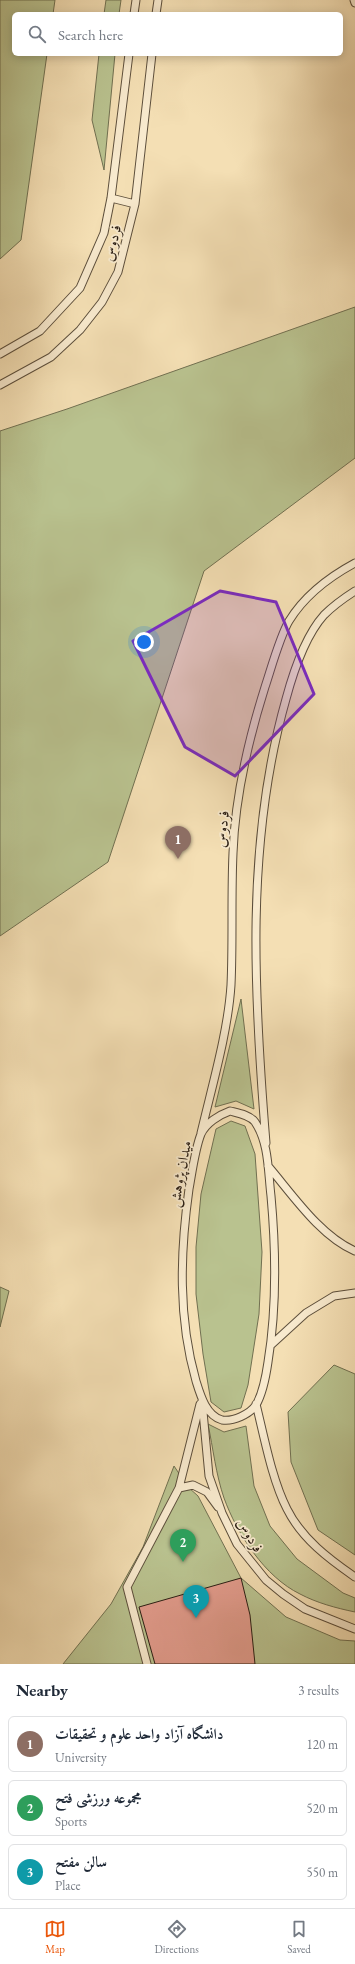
<!DOCTYPE html>
<html lang="en">
<head>
<meta charset="utf-8">
<style>
  body { margin:0; font-family:"EB Garamond",Amiri,serif; background:#f2f2f3; color:#1f2937 }
  .you { position:absolute; left:144px; top:642px; width:14px; height:14px; margin:-10px; border:3px solid #fff; border-radius:50%; background:#1a73e8; box-shadow:0 0 0 6px #1a73e833 }
  .badge { display:grid; place-items:center; width:26px; height:26px; border-radius:50%; background:#ea580c; color:#fff; font-size:13px; font-weight:700 }
  .pin { position:absolute; translate:-50% -33px; filter:drop-shadow(0 1px 2px #0008) }
  .pin::after { content:''; position:absolute; top:21px; width:14px; height:12px; background:inherit; clip-path:polygon(0 0,100% 0,50% 100%) }
  .list { margin:0; padding:0; list-style:none }
  h2 { display:flex; justify-content:space-between; align-items:center; height:52px; margin:0; padding:0 16px; font-size:17px }
  h2 small { font-size:13px; font-weight:400; color:#747a83 }
  .list li { display:grid; grid-template-columns:26px 1fr auto; gap:12px; align-items:center; box-sizing:border-box; height:56px; margin:0 8px 8px; padding:0 8px; border:1px solid #e0e1e3; border-radius:6px }
  .list b { display:block; font-size:15px; white-space:nowrap }
  .list p { margin:0; font-size:13px; white-space:nowrap; color:#747a83 }
  .list em { font-size:13px; font-style:normal; color:#747a83 }
  .icon { flex:none; width:22px; height:22px; fill:none; stroke:currentColor; stroke-width:2; stroke-linecap:round; stroke-linejoin:round }
  .map { position:relative; flex:none; width:355px; height:1664px; overflow:hidden }
  .search { position:absolute; background:#fff; box-shadow:0 2px 10px #0003; left:12px; right:12px; top:12px; height:44px; display:flex; align-items:center; gap:10px; box-sizing:border-box; padding:0 14px; border-radius:6px; color:#747a83; font-size:15px }
  .sheet { height:244px; background:#fff }
  nav { display:flex; justify-content:space-around; align-items:center; box-sizing:border-box; height:56px; border-top:1px solid #e0e1e3; background:#fff; font-size:11px; color:#747a83 }
  nav a { display:grid; justify-items:center; gap:2px }
  nav .on { color:#ea580c }
  .map>svg:first-child { display:block }
  .green { fill:#b9c28f; stroke:#717051 }
  .building { fill:#e29b8c; stroke:#291d13 }
  .lines { fill:none; stroke-linecap:round; stroke-linejoin:round }
  .lane-casing { stroke:#5c4e3b; stroke-width:9 }
  .lane { stroke:#f8eace; stroke-width:7 }
  .marked { fill:#7b2cbf; fill-opacity:0.2; stroke:#7b2cbf; stroke-width:3; stroke-linejoin:round }
  .labels { text-anchor:middle; stroke-width:3.5; stroke-linejoin:round; paint-order:stroke }
  .street-label { font-size:15px; fill:#291d13; stroke:#f8eace }
</style>
</head>
<body>
<div class="map">
<svg width="355" height="1664" viewBox="0 0 355 1664">
  <rect width="100%" height="100%" fill="#f4dfb4"/>
  <filter id="stains"><feTurbulence type="fractalNoise" baseFrequency=".005" numOctaves="4"/><feColorMatrix values="0 0 0 0 .2 0 0 0 0 .09 0 0 0 0 .02 0 0 0 .5 -.17"/></filter>
  <radialGradient id="worn" r=".72"><stop offset=".6" stop-color="#630" stop-opacity="0"/><stop offset="1" stop-color="#630" stop-opacity=".3"/></radialGradient>
  <path class="green" d="M0,0H55L53,14H14V54H47L21,240L0,259Z
    M106,0H121L119,14H104Z
    M99,54H115L104,170L92,120Z
    M355,307V458L204,571L108,862L0,936V431L67,409Z
    M241,999L254,1109L236,1101L215,1107Z
    M231,1121L245,1126L255,1154L262,1252L259,1314L248,1385L241,1408L224,1412L211,1402L203,1354L196,1294V1247L201,1194L216,1129Z
    M0,1287L9,1291L0,1327Z
    M334,1365L355,1374V1555L318,1530L291,1462L288,1412Z
    M208,1424L224,1432L246,1426L254,1486L270,1526L297,1559L343,1593L355,1598V1612C336,1608 317,1603 300,1594C265,1577 237,1534 224,1498C216,1475 213,1448 208,1424Z
    M174,1466L188,1487L198,1496L241,1578L286,1617L340,1640L355,1641V1664H63L111,1604L143,1547Z"/>
  <path class="building" d="M241,1578L250,1615L255,1664H155L139,1607Z"/>
  <g class="lines">
    <g class="lane-casing">
      <path id="lane" d="M354,0L355,3
        M134,14L136,0
        M156,14L158,0
        M111,198L135,204
        M0,354L40,331L80,288L104,233L111,198L129,54
        M0,385L51,357L80,330L102,302L118,272L135,204L152,54
        M230,1111C238,1113 250,1115 255,1122C269,1143 268,1171 271,1196C276,1251 277,1307 268,1362C266,1376 263,1393 256,1405C250,1414 233,1422 222,1420C206,1416 200,1394 196,1381C178,1318 180,1253 189,1189C192,1173 195,1149 201,1134C206,1123 219,1115 230,1111Z
        M201,1133C212,1086 228,1032 231,985C233,941 231,897 233,853C235,796 248,741 265,687C271,669 280,636 289,621C305,595 329,577 355,563
        M266,1143C254,996 245,843 286,699C293,673 306,635 324,615C334,605 344,598 355,591
        M268,1166C292,1194 320,1236 355,1251
        M271,1345L306,1313L334,1296L355,1293
        M202,1401L209,1476L222,1513L237,1544L266,1580L283,1594L305,1609L355,1629
        M256,1404C264,1436 272,1480 287,1509C302,1539 329,1559 355,1577
        M179,1488L200,1404
        M147,1664L127,1587L179,1488L193,1485L207,1492L218,1507"/>
    </g>
    <use href="#lane" class="lane"/>
  </g>
  <path class="marked" d="M220,591L276,602L314,694L235,776L185,747L133,641Z"/>
  <g class="labels">
    <g class="street-label">
      <text transform="translate(112 243) rotate(-76)" y="5">فردوس</text>
      <text transform="translate(222 829) rotate(-84)" y="5">فردوس</text>
      <text transform="translate(180 1174) rotate(-79)" y="5">میدان پژوهش</text>
      <text transform="translate(250 1535) rotate(59)" y="5">فردوس</text>
    </g>
  </g>
  <rect width="100%" height="100%" filter="url(#stains)"/>
  <rect width="100%" height="100%" fill="url(#worn)"/>
</svg>
<div class="you"></div>
<div class="pin badge" style="left:178px;top:859px;background:#8d6e63">1</div>
<div class="pin badge" style="left:183px;top:1562px;background:#2e9e5b">2</div>
<div class="pin badge" style="left:196px;top:1618px;background:#0f9aa8">3</div>
<div class="search"><svg class="icon" aria-label="search" viewBox="0 0 24 24"><circle cx="10" cy="10" r="6"/><path d="M15 15l6 6"/></svg>Search here</div>
</div>
<section class="sheet">
<h2>Nearby<small>3 results</small></h2>
<ul class="list">
<li><span class="badge" style="background:#8d6e63">1</span><div><b>دانشگاه آزاد واحد علوم و تحقیقات</b><p>University</p></div><em>120 m</em></li>
<li><span class="badge" style="background:#2e9e5b">2</span><div><b>مجموعه ورزشی فتح</b><p>Sports</p></div><em>520 m</em></li>
<li><span class="badge" style="background:#0f9aa8">3</span><div><b>سالن مفتح</b><p>Place</p></div><em>550 m</em></li>
</ul>
</section>
<nav>
<a class="on"><svg class="icon" aria-label="map" viewBox="0 0 24 24"><path d="M3 6l6-2 6 2 6-2v14l-6 2-6-2-6 2zM9 4v14M15 6v14"/></svg>Map</a>
<a><svg class="icon" aria-label="directions" viewBox="0 0 24 24"><path d="M12 3l9 9-9 9-9-9zM9 14v-3h6M13 9l2 2-2 2"/></svg>Directions</a>
<a><svg class="icon" aria-label="saved" viewBox="0 0 24 24"><path d="M7 4h10v16l-5-4-5 4z"/></svg>Saved</a>
</nav>
</body>
</html>
